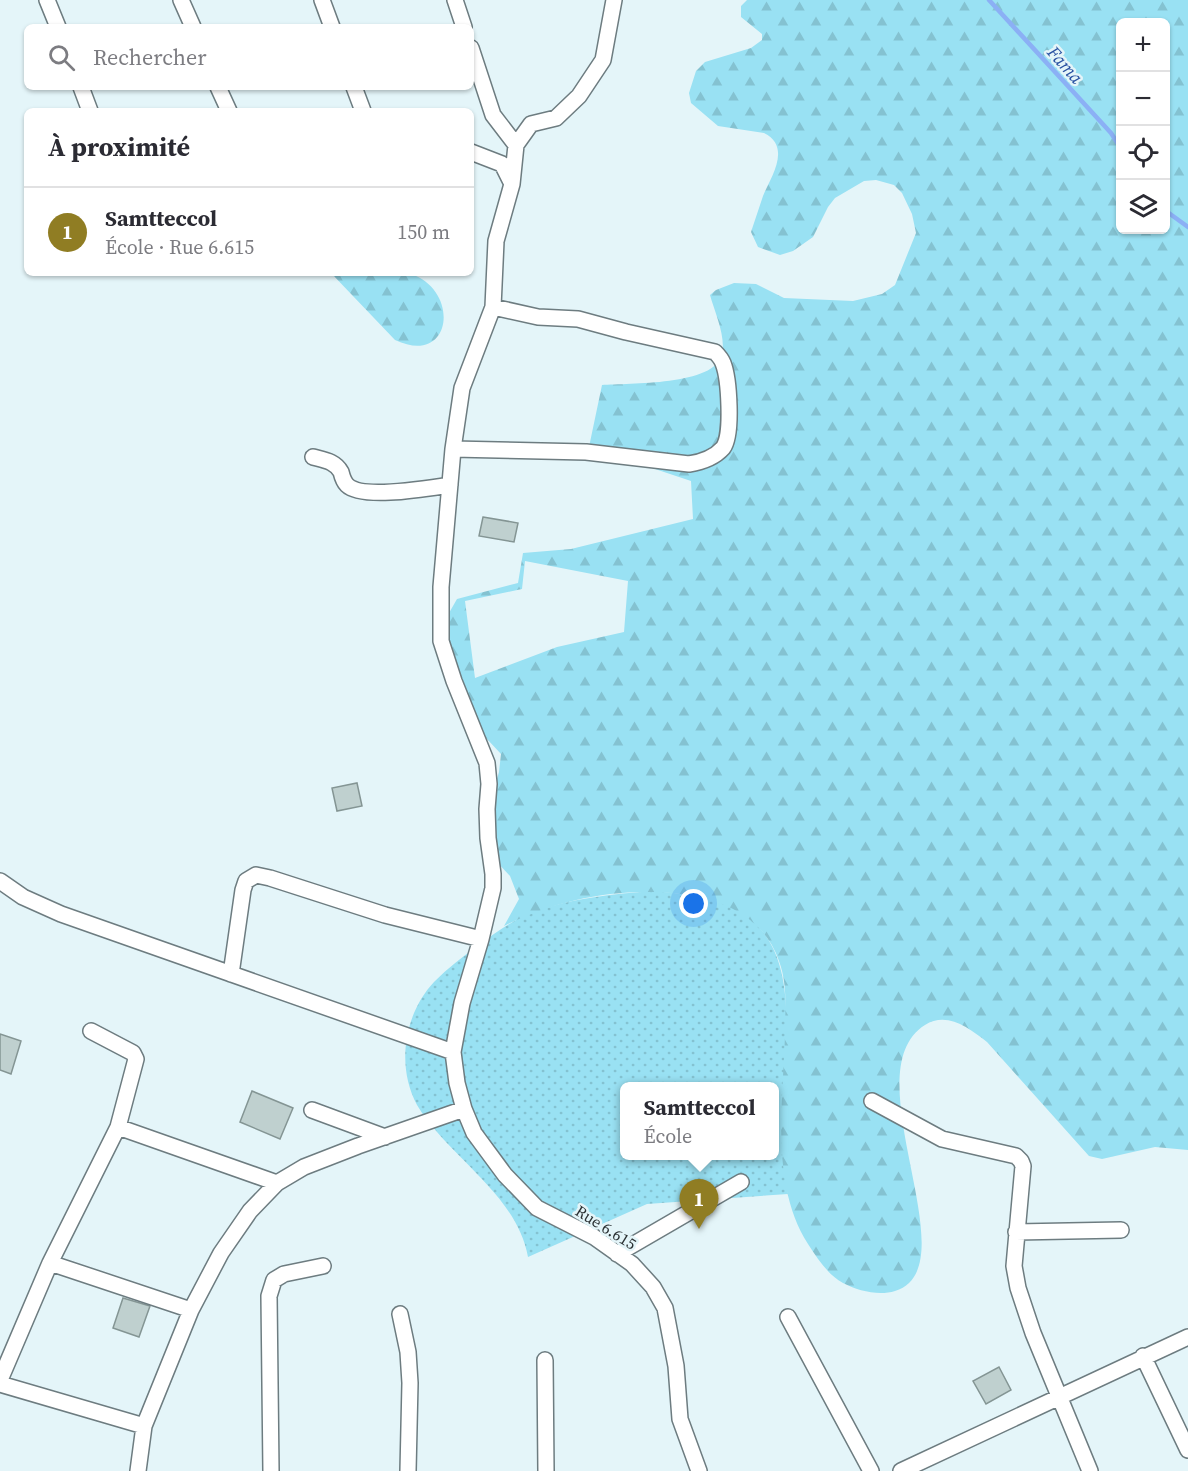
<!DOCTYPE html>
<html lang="fr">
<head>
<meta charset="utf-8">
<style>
  body { margin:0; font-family:"Source Serif 4",serif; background:#f7f7f7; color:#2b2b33 }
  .controls { position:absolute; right:18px; top:18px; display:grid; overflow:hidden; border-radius:9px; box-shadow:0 2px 4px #0004 }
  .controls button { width:54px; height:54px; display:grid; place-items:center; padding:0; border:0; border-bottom:2px solid #e1e1e2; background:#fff; color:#2b2b33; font:30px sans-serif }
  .you { position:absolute; left:694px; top:904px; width:21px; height:21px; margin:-15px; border:4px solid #fff; border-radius:50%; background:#1a73e8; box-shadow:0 0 0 9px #1a73e833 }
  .badge { display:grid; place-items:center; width:39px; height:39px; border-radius:50%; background:#907d23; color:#fff; font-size:20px; font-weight:700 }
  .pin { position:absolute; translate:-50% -50px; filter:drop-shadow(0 2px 3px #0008) }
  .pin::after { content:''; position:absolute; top:32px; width:21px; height:18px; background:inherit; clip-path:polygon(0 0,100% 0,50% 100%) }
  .popup { position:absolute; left:620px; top:1082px; width:159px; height:78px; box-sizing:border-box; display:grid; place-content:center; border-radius:9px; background:#fff; filter:drop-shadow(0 2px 4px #0005); font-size:20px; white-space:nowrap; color:#7c7c81 }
  .popup b { font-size:22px; color:#2b2b33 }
  .popup::after { content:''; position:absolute; left:50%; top:100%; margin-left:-12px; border:12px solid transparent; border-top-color:#fff }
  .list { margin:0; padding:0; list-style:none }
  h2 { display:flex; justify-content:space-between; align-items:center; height:78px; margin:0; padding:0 24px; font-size:26px }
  h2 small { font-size:20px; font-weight:400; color:#7c7c81 }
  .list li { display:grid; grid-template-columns:39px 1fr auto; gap:18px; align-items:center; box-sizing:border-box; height:90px; padding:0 24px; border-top:2px solid #e1e1e2 }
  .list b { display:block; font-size:22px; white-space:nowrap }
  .list p { margin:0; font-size:20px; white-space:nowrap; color:#7c7c81 }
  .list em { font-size:20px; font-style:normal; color:#7c7c81 }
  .icon { flex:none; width:33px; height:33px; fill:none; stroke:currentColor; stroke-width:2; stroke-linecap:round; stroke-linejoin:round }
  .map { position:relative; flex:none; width:1188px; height:1471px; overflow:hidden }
  .search { position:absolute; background:#fff; box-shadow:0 2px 4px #0004; left:24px; top:24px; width:450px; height:66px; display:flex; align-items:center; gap:15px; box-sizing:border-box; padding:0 21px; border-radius:9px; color:#7c7c81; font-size:22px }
  .panel { position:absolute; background:#fff; box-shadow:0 2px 4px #0004; left:24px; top:108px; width:450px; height:168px; border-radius:9px }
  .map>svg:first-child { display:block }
  .green { fill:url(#green-dots); fill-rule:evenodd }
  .forest { fill:url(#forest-firs); fill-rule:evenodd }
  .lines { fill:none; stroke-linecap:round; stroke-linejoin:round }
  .stream { stroke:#8bb0f5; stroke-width:4.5 }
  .building { fill:#bfd0cf; stroke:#849594; stroke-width:1.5 }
  .minor-casing { stroke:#6d7c80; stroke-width:18 }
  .minor { stroke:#fff; stroke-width:15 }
  .labels { text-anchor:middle; stroke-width:5; stroke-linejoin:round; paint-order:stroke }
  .street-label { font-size:16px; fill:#2b3133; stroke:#e4f5f9 }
  .water-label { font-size:18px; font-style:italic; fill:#2a52a2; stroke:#e4f5f9 }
</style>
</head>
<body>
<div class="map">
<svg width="1188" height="1471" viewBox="0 0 1188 1471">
  <defs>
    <pattern id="green-dots" width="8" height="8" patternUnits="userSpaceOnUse" patternTransform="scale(1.5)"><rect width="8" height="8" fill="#99e1f3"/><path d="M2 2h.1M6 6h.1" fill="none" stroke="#84c2d1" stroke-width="1.8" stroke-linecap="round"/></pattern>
    <pattern id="forest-firs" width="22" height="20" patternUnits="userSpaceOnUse" patternTransform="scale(1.5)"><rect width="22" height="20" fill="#99e1f3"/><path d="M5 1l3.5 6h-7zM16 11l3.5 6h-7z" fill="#84c2d1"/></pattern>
  </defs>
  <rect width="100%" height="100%" fill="#e4f5f9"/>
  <path class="green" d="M654,891C685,894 719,897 745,915C802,955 784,1043 783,1103C782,1134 784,1164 788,1194L647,1204L528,1257C517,1194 448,1157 417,1105C396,1066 404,1014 434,982C448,968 463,956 479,945C496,932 513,920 533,912C572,898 612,894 654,891ZM624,1086H774V1156H624Z"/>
  <path class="forest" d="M747,0H1188V1150L1155,1147L1102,1159L1089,1156L987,1042C969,1028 947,1011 925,1025C850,1072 972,1267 895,1291C879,1296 858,1291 843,1283C827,1274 818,1259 808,1244C770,1184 783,1103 785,1035C785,1011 788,985 779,961C764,917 723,899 680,894C619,887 559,899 504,926L519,899L510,876L495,860L492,796L499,772L501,754L473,724L449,671V613L457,599L518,583L523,553L571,549L693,519L691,481L589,447L602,385C628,383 716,386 722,354C726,336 715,313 710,295L716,290L734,283L756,284L784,298L853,301L882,294L895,285L916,233L912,214L902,193L894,185L876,180L864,181L835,198L828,207L813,237L793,251L780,255L758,247L751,232C755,220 759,208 763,196C771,177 792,147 764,133L718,126L691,103L689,93L696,71L705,62L751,48L762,40V34L741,17V6ZM1120,22H1166V230H1120ZM525,561L628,581L624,632L557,647L475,678L465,601L522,589Z
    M331,273C349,273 397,269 411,274C461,291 452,367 395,340Z"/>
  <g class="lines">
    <path class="stream" d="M989,0L1111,133L1120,147
      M1166,211L1188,227"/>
  </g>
  <path class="building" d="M483,517L518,523L514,542L479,536Z
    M357,783L362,806L337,811L332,788Z
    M0,1034L21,1041L11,1074L0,1070Z
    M252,1091L293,1108L280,1139L240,1122Z
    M123,1298L150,1306L139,1337L113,1328Z
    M999,1367L1011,1390L986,1404L973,1381Z"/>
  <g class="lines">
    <g class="minor-casing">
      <path id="minor" d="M47,0L58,27
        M181,0L193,27
        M322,0L332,27
        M455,0L464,27
        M471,48L493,115L516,145
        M81,87L90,111
        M218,87L229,111
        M354,87L363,111
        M471,152L502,164L512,184L496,241L493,307L462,388L453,449L441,587V641L454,681L487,763L489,784L487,809L488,838L493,874V888L481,939L462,1003L453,1052L457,1083L464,1109L474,1133L505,1175L537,1208L594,1237L632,1264L653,1287L665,1308L676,1366L680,1419L699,1471
        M512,184L516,145L531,124L556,118L579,96L603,60L614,0
        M453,449L586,452L689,464C702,462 714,458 723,448C733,435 729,378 723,363C721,358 719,356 715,352L626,332L578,319L538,317L493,307
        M313,457C324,460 335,461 341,472C342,476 344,482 347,485C362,500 429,488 450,485
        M0,881L23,897L61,914L453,1052
        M231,974L243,890L246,881L256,875L270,878L385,915L481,939
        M872,1101L942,1139L1016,1156L1021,1161L1023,1166L1014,1266L1018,1288L1033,1333L1090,1471
        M312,1110L385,1137
        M118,1127L277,1183
        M1016,1232L1121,1230
        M617,1254L741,1182
        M50,1263L191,1310
        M400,1314L408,1352L410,1383L408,1471
        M788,1317L871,1471
        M1143,1356L1188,1450
        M545,1360L546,1471
        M0,1380L50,1263L118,1127L136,1059L133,1053L91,1031
        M0,1384L144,1426
        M138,1471L144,1426L191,1310L221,1253L250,1211L277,1183L304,1167L358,1146L464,1109
        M271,1471L269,1296L274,1280L284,1274L323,1266
        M901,1471L1188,1337"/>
    </g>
    <use href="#minor" class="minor"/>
  </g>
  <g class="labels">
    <g class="street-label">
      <text transform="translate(606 1227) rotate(32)" y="6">Rue 6.615</text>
    </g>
    <g class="water-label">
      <text transform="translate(1065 65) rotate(48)" y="6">Fama</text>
    </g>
  </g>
</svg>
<div class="controls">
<button>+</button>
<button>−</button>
<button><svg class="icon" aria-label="locate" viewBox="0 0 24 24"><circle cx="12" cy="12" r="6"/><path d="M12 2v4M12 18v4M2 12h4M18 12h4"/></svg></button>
<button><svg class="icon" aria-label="layers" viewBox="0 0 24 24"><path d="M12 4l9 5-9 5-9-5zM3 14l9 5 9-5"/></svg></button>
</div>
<div class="you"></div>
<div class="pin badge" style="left:699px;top:1229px">1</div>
<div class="popup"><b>Samtteccol</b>École</div>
<div class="search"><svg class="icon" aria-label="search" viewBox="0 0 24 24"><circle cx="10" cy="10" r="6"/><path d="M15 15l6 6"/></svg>Rechercher</div>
<section class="panel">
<h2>À proximité<small></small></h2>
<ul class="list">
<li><span class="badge">1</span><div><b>Samtteccol</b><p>École · Rue 6.615</p></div><em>150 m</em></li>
</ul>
</section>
</div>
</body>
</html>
